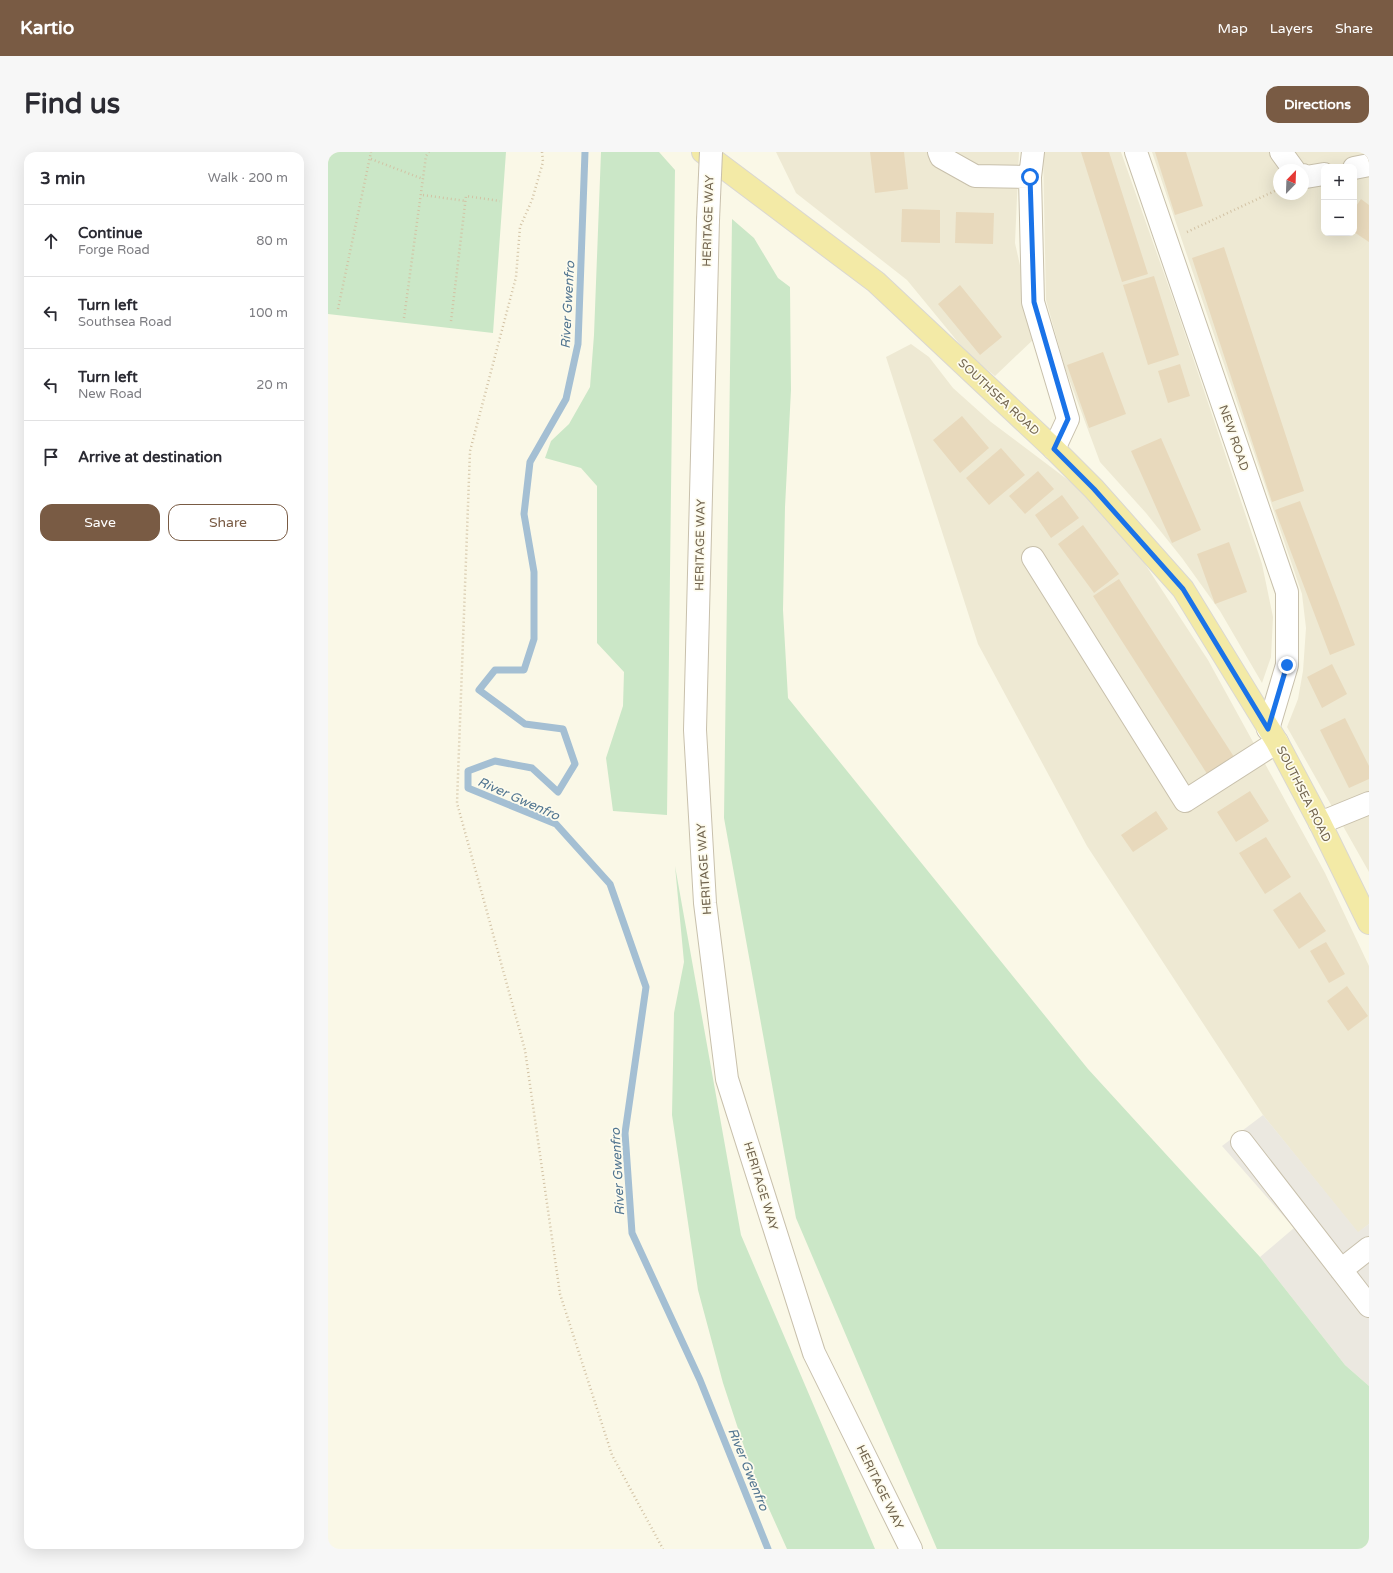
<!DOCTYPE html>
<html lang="en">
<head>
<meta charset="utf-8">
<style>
  body { margin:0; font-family:"Varela Round",sans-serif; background:#f7f7f7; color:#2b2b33 }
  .controls { position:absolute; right:12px; top:12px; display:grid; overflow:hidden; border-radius:8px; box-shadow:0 4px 16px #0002 }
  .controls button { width:36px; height:36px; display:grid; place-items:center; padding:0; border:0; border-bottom:1px solid #e1e1e2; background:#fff; color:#2b2b33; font:20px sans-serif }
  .compass { position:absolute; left:945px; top:12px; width:36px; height:36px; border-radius:50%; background:#fff; box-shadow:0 4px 16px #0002; rotate:23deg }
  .stop { position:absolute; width:12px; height:12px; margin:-9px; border:3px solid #1a73e8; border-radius:50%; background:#fff }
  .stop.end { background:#1a73e8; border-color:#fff; box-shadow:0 1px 4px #0008 }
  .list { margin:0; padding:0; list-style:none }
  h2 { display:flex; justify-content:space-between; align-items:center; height:52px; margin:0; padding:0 16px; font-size:17px }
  h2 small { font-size:13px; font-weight:400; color:#7c7c81 }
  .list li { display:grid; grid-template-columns:26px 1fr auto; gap:12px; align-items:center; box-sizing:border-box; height:72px; padding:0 16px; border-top:1px solid #e1e1e2 }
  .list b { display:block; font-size:15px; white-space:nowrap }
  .list p { margin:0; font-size:13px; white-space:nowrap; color:#7c7c81 }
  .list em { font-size:13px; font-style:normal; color:#7c7c81 }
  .actions { display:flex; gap:8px; padding:12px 16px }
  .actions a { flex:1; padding:9px 0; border:1px solid #795b44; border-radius:12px; text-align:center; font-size:14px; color:#795b44 }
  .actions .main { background:#795b44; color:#fff }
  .icon { flex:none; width:22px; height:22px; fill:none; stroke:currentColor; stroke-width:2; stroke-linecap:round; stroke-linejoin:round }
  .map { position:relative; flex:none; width:1041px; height:1397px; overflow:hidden; border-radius:12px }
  header { display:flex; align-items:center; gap:24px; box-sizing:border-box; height:56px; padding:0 20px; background:#795b44; color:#fff }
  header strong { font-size:19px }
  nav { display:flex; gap:22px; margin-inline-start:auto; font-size:14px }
  .intro { display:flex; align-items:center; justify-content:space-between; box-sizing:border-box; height:96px; padding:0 24px }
  h1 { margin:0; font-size:28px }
  .button { padding:10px 18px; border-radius:12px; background:#795b44; color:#fff; font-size:14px; font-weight:700 }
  main { display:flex; gap:24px; padding:0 24px }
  aside { flex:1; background:#fff; border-radius:12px; box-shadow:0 4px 16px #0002 }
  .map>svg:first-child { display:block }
  .residential { fill:#eee9d3; fill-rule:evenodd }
  .industrial { fill:#ebe8e0 }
  .green { fill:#cbe7c7 }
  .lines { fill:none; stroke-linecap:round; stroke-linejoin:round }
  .stream { stroke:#a4bfd3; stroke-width:7 }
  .building { fill:#e8d9bc }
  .minor-casing { stroke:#c8c0ac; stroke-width:24 }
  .major-casing { stroke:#dad7d1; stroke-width:24 }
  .path { stroke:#d2c2a4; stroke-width:2.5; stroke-dasharray:1 3; stroke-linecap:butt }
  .minor { stroke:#fff; stroke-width:22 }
  .major { stroke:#f3eaa6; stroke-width:22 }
  .minor-bridge-casing { stroke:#c8c0ac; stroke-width:24; stroke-linecap:butt }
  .minor-bridge { stroke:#fff; stroke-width:22 }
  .route { stroke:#1a73e8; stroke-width:5 }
  .labels { text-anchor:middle; stroke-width:3.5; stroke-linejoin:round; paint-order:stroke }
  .street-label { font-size:12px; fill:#71644e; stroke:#fdfbed }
  .water-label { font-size:13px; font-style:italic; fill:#517590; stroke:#fdfbed }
</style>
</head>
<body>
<header>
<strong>Kartio</strong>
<nav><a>Map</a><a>Layers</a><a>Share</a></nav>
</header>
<div class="intro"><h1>Find us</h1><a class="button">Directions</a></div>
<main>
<aside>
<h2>3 min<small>Walk · 200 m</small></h2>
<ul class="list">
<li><svg class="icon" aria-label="ahead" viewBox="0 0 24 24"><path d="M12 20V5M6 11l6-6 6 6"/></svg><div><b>Continue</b><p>Forge Road</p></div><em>80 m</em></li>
<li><svg class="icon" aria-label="left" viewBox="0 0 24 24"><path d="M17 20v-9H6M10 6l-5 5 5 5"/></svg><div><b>Turn left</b><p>Southsea Road</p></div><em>100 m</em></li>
<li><svg class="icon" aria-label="left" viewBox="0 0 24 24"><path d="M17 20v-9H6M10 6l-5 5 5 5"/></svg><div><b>Turn left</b><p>New Road</p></div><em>20 m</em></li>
<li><svg class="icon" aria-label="arrive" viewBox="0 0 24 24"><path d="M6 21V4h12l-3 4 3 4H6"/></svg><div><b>Arrive at destination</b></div></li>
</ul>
<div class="actions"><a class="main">Save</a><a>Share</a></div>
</aside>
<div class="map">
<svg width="1041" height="1397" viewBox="0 0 1041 1397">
  <rect width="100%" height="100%" fill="#faf8e7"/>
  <path class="residential" d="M448,0H691L687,91L708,185L667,224L639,201L579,128L468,41Z
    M715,0H793L850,161L934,412L945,465L943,505L934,531L892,459L854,406L818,361L772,310L737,216L718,148Z
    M824,0H1041V720L959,575L970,547L975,519L978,476L974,442ZM996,15H1026V81H996ZM951,18H975V42H951Z
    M583,192L601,205L625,236L663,270L748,334L811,403L880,508L997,721L1041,814V1072L1030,1081L935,963L759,694L650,492L558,205Z"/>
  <path class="industrial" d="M935,963L1030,1080L1041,1072V1234L1017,1213L932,1105L966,1076L894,994Z"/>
  <path class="green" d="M0,0H178L165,181L0,162Z
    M273,0H331L347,18L339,663L285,659L278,606L295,554L296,520L269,491V334L253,316L217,306L223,289L241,272L262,235L266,183Z
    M404,67L426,86L450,126L462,135L463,238L457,355L455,458L460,546L760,917L932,1105L1017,1213L1041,1234V1397H609L468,1066L396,666Z
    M347,714L413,1083L547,1397H459L424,1319L395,1231L370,1138L344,963L346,861L356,810Z"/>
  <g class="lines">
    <path class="stream" d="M257,0L250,192L238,247L202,310L196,362L206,420V487L196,518H167L151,538L197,572L235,577L247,612L230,640L204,616L167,609L140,619V636L228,672L282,732L318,835L297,981L304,1081L372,1228L440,1397"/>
  </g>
  <path class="building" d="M542,0H576L580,37L547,41Z
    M753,0H781L820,122L794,130Z
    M827,0H858L875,54L847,63Z
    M1033,47L1041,53V90L1026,80V57Z
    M574,57L612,58V91L573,90Z
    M628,60L666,61L665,92L627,91Z
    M896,95L976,339L944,350L864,106Z
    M826,124L851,203L820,213L795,133Z
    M632,133L674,185L652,203L610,152Z
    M775,200L798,262L761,276L739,213Z
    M852,212L862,244L840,251L830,219Z
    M634,264L661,296L632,321L605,288Z
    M833,286L873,378L844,391L803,299Z
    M673,296L697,323L661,353L638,326Z
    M710,319L726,337L697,362L681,344Z
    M734,343L751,366L723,386L707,363Z
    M972,349L1027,493L1002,503L947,358Z
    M755,373L791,422L766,441L730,392Z
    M901,390L919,440L887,452L869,402Z
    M791,427L910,611L883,628L765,444Z
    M1004,512L1019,542L994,556L979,525Z
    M1017,566L1041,614V627L1021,636L992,578Z
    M922,639L941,669L908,690L889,660Z
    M828,659L840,677L805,700L793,683Z
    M938,685L963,725L937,742L911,701Z
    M972,740L998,779L971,797L945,758Z
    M998,790L1017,822L1001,831L982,799Z
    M1019,834L1040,864L1020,879L999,849Z"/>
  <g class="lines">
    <g class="minor-casing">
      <path id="minor" d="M611,0L613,5L647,24L702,25
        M705,0L702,25L705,150L740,267L726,297
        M808,0L959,440V513L940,577
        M953,0L966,18
        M1026,16L1041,13
        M975,23L978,25L996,22
        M380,68L367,578L377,751L399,927L486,1201L583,1397
        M705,406L857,649L949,590
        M992,671L1041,651
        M914,990L1041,1154
        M1013,1118L1041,1096"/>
    </g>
    <g class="major-casing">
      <path id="major" d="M375,0L548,130L726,297L766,337L855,437L949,590L992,671L1041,771"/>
    </g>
    <path class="path" d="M214,0L215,10L204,48L192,75L188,125L142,299L129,651L197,898L232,1142L284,1303L335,1397
      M43,7L95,27
      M95,43L138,49
      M859,80L951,37
      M10,157L43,0
      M76,166L98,4L101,0
      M123,169L138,44L172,49"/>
    <use href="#minor" class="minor"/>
    <use href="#major" class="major"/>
    <g class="minor-bridge-casing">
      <path id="minor-bridge" d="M380,68L383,0"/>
    </g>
    <use href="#minor-bridge" class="minor-bridge"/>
  </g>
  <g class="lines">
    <path class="route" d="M702,25L706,150L740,267L726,297L766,337L855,437L940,577L959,513"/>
  </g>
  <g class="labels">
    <g class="street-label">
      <text transform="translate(380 69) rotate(-88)" y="4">HERITAGE WAY</text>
      <text transform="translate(671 245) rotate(43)" y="4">SOUTHSEA ROAD</text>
      <text transform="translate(906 286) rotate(71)" y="4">NEW ROAD</text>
      <text transform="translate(372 393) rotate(-89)" y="4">HERITAGE WAY</text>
      <text transform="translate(976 642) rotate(63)" y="4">SOUTHSEA ROAD</text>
      <text transform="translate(376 717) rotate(-94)" y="4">HERITAGE WAY</text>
      <text transform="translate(433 1034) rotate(73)" y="4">HERITAGE WAY</text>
      <text transform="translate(552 1335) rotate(64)" y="4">HERITAGE WAY</text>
    </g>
    <g class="water-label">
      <text transform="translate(239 153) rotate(-87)" y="5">River Gwenfro</text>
      <text transform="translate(191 646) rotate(24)" y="5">River Gwenfro</text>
      <text transform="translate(289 1020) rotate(-93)" y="5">River Gwenfro</text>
      <text transform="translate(421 1317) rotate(68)" y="5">River Gwenfro</text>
    </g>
  </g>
</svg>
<div class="controls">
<button>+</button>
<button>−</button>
</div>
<svg class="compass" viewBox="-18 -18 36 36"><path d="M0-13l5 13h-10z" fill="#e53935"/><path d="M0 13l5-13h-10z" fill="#7c7c81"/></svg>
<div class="stop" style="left:702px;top:25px"></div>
<div class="stop end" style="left:959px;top:513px"></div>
</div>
</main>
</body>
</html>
